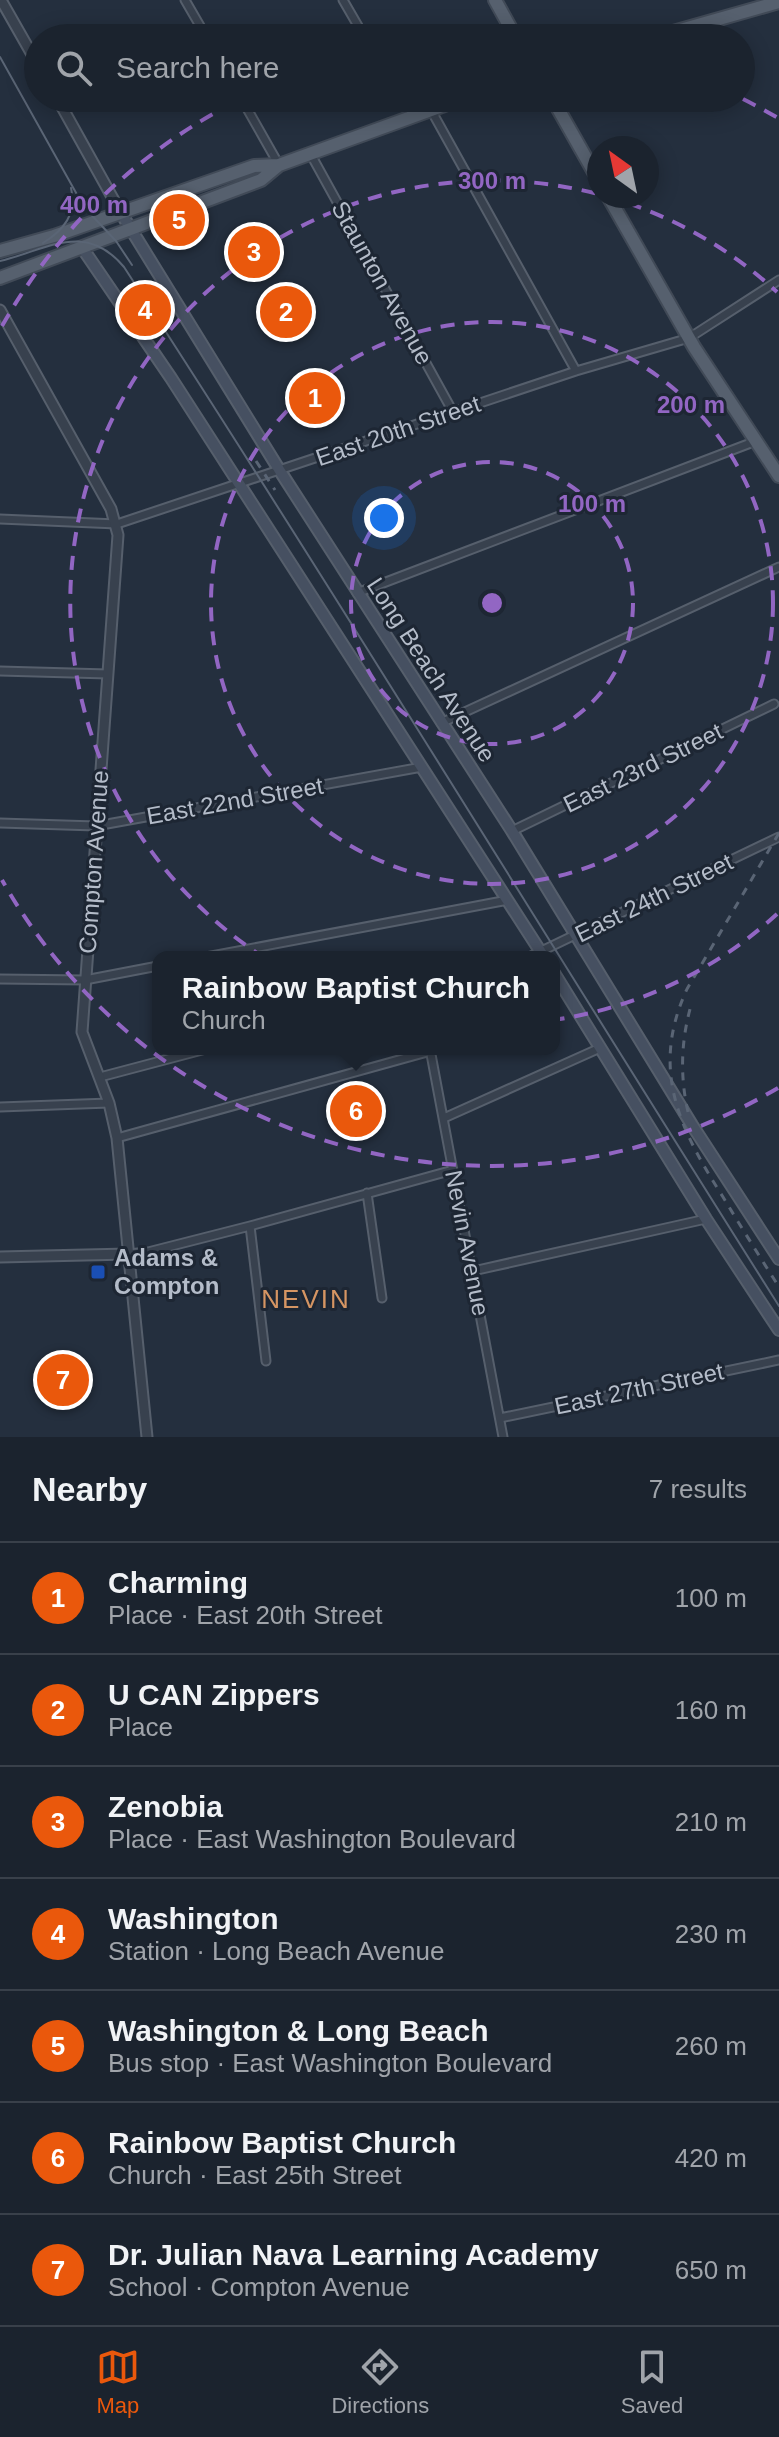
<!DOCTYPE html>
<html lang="en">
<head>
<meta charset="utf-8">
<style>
  body { margin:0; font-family:Helvetica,sans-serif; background:#242b36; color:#f1f3f6 }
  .compass { position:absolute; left:587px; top:136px; width:72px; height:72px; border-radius:50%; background:#1b232e; box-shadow:0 4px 20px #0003; rotate:327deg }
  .you { position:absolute; left:384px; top:518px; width:28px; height:28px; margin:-20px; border:6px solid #fff; border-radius:50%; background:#1a73e8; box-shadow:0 0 0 12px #1a73e833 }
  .badge { display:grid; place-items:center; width:52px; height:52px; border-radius:50%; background:#ea580c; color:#fff; font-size:26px; font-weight:700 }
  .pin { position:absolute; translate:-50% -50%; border:4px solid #fff; box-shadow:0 2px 8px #0006 }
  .popup { position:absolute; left:152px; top:951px; width:408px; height:104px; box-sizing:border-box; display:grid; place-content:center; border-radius:16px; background:#1b232e; filter:drop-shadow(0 2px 6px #0005); font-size:26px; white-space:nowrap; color:#a0a4aa }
  .popup b { font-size:30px; color:#f1f3f6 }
  .popup::after { content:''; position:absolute; left:50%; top:100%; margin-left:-16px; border:16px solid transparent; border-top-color:#1b232e }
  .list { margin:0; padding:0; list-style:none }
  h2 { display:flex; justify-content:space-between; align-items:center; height:104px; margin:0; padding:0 32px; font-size:34px }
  h2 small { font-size:26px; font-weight:400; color:#a0a4aa }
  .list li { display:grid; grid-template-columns:52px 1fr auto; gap:24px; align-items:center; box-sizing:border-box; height:112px; padding:0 32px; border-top:2px solid #39404a }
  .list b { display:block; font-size:30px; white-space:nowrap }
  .list p { margin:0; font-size:26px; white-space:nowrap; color:#a0a4aa }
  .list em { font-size:26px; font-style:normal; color:#a0a4aa }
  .icon { flex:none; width:44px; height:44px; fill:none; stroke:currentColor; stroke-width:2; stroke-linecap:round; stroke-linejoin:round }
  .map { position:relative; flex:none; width:779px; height:1437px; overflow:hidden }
  .search { position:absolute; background:#1b232e; box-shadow:0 4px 20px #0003; left:24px; right:24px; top:24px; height:88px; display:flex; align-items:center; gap:20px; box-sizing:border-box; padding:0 28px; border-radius:44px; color:#a0a4aa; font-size:30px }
  .sheet { height:888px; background:#1b232e }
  nav { display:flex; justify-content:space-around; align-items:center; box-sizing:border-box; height:112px; border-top:2px solid #39404a; background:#1b232e; font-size:22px; color:#a0a4aa }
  nav a { display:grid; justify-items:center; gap:4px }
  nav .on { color:#ea580c }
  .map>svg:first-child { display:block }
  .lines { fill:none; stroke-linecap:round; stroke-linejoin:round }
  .minor-casing { stroke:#565f6c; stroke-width:11 }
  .tertiary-casing { stroke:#565f6c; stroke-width:13 }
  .secondary-casing { stroke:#565f6c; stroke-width:14 }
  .primary-casing { stroke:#414a57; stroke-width:16 }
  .minor { stroke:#38414e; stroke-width:7 }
  .tertiary { stroke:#38414e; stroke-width:9 }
  .secondary { stroke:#465061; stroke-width:10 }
  .primary { stroke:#56606e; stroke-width:12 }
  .tram { stroke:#5a6575; stroke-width:2 }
  .rail { stroke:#5a6575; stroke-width:3; stroke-dasharray:8 8; stroke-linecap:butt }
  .ring { fill:none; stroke:#9266c3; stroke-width:4; stroke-dasharray:14 10 }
  .transit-dot { fill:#1a4fb4; stroke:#1d2633; stroke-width:3 }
  .labels { text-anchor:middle; stroke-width:6; stroke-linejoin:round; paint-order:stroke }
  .street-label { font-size:24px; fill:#b4bcc9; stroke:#1d2633 }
  .poi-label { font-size:24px; font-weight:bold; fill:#b4bcc9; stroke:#1d2633; text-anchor:start }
  .neighbourhood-label { font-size:26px; letter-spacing:2px; fill:#d59563; stroke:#1d2633 }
  .centre { fill:#9266c3; stroke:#1d2633; stroke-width:4 }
  .ring-label { font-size:24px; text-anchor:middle; font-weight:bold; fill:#9266c3; stroke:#1d2633; stroke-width:6; stroke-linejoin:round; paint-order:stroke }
</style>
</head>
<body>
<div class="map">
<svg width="779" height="1437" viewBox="0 0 779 1437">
  <rect width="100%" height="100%" fill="#242f3e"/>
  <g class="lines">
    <g class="minor-casing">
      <path id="minor" d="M185,0L207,38
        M343,0L365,38
        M241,98L279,165
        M401,98L412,116
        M431,110L576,371
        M310,153L453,412
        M0,519L117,524L576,371L689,338L779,280
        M357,593L756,441
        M0,671L108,674
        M441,723L779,567
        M0,823L96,826L422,767
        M512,831L774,704
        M206,957L508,900
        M529,957L779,837
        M0,979L85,980L158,966
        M430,1049L503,1437
        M100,1077L206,1049
        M0,1107L109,1103
        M444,1118L600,1048
        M117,1138L431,1051
        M367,1193L382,1298
        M250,1226L266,1361
        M128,1254L148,1252L250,1226L453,1170
        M473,1271L706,1219
        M500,1418L779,1360"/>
    </g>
    <g class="tertiary-casing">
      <path id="tertiary" d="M1,0L38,65
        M57,98L121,213
        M0,310L111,509L118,535L82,1032L109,1103L117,1138L147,1437
        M0,1257L128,1254"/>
    </g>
    <g class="secondary-casing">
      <path id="secondary" d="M121,213L280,471L512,831L692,1125L779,1259
        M83,249L171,378L544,957
        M554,973L706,1219L779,1330"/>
    </g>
    <g class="primary-casing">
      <path id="primary" d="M495,0L516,38
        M652,38L779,2
        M552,98L599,181
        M608,196L694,347L779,476
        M0,251L54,236L254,166L279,165
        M0,278L261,180L279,165L464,98"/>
    </g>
    <use href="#minor" class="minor"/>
    <use href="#tertiary" class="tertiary"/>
    <use href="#secondary" class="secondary"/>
    <use href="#primary" class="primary"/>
    <path class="tram" d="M0,57L84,207L116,241L132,265
      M43,243C64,230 77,214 71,188
      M0,261C47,250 85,220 124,267C347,611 560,960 779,1306"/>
    <path class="rail" d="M256,461L275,490
      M779,833L687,989C650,1069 679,1128 723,1197C741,1227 760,1257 779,1287
      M688,1112C680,1077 681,1043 690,1009"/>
  </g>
  <g class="ring">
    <circle cx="492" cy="603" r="141"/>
    <circle cx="492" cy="603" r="281"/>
    <path d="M777 914A422 422 0 1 1 598 194M605 196A422 422 0 0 1 777 292"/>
    <path d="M778 1088A563 563 0 0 1 2 880M2 326A563 563 0 0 1 241 99M743 99A563 563 0 0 1 778 118"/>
  </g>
  <rect class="transit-dot" x="90" y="1264" width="16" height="16" rx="4"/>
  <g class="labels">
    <g class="street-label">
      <text transform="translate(382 283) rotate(61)" y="8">Staunton Avenue</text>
      <text transform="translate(398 431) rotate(-19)" y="8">East 20th Street</text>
      <text transform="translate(431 670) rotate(57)" y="8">Long Beach Avenue</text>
      <text transform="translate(643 768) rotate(-26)" y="8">East 23rd Street</text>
      <text transform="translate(235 801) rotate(-10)" y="8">East 22nd Street</text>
      <text transform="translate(94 862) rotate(-86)" y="8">Compton Avenue</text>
      <text transform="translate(654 898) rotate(-26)" y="8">East 24th Street</text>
      <text transform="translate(467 1243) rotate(79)" y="8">Nevin Avenue</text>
      <text transform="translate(639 1389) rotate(-12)" y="8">East 27th Street</text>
    </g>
    <g class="poi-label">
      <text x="114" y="1266">Adams &amp;<tspan x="114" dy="28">Compton</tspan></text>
    </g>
    <g class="neighbourhood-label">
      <text x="306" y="1308">NEVIN</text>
    </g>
  </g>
  <circle cx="492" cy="603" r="12" class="centre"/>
  <g class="ring-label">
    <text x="492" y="189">300 m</text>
    <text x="94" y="213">400 m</text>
    <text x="691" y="413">200 m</text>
    <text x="592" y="512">100 m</text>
  </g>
</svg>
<svg class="compass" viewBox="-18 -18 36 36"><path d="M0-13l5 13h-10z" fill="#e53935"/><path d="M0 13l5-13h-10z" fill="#a0a4aa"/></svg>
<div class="you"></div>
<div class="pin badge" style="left:315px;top:398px">1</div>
<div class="pin badge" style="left:286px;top:312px">2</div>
<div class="pin badge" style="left:254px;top:252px">3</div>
<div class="pin badge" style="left:145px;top:310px">4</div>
<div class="pin badge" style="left:179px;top:220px">5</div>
<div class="pin badge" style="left:356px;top:1111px">6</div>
<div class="popup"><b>Rainbow Baptist Church</b>Church</div>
<div class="pin badge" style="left:63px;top:1380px">7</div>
<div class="search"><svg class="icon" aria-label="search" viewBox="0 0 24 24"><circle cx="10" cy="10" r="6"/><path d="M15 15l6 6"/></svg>Search here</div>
</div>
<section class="sheet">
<h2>Nearby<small>7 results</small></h2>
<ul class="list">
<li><span class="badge">1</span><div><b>Charming</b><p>Place · East 20th Street</p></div><em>100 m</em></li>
<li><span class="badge">2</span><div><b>U CAN Zippers</b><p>Place</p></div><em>160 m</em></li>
<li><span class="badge">3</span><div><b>Zenobia</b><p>Place · East Washington Boulevard</p></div><em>210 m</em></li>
<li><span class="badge">4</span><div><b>Washington</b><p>Station · Long Beach Avenue</p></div><em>230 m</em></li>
<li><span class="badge">5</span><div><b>Washington &amp; Long Beach</b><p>Bus stop · East Washington Boulevard</p></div><em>260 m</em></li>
<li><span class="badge">6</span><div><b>Rainbow Baptist Church</b><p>Church · East 25th Street</p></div><em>420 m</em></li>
<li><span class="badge">7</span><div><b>Dr. Julian Nava Learning Academy</b><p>School · Compton Avenue</p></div><em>650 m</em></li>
</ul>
</section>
<nav>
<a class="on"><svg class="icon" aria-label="map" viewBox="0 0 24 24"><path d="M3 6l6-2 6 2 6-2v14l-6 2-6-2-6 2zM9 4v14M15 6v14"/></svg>Map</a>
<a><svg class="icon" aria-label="directions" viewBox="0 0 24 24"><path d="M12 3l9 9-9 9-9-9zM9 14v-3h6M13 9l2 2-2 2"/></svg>Directions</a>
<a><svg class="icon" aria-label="saved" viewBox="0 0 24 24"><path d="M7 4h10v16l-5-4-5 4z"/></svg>Saved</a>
</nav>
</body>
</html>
